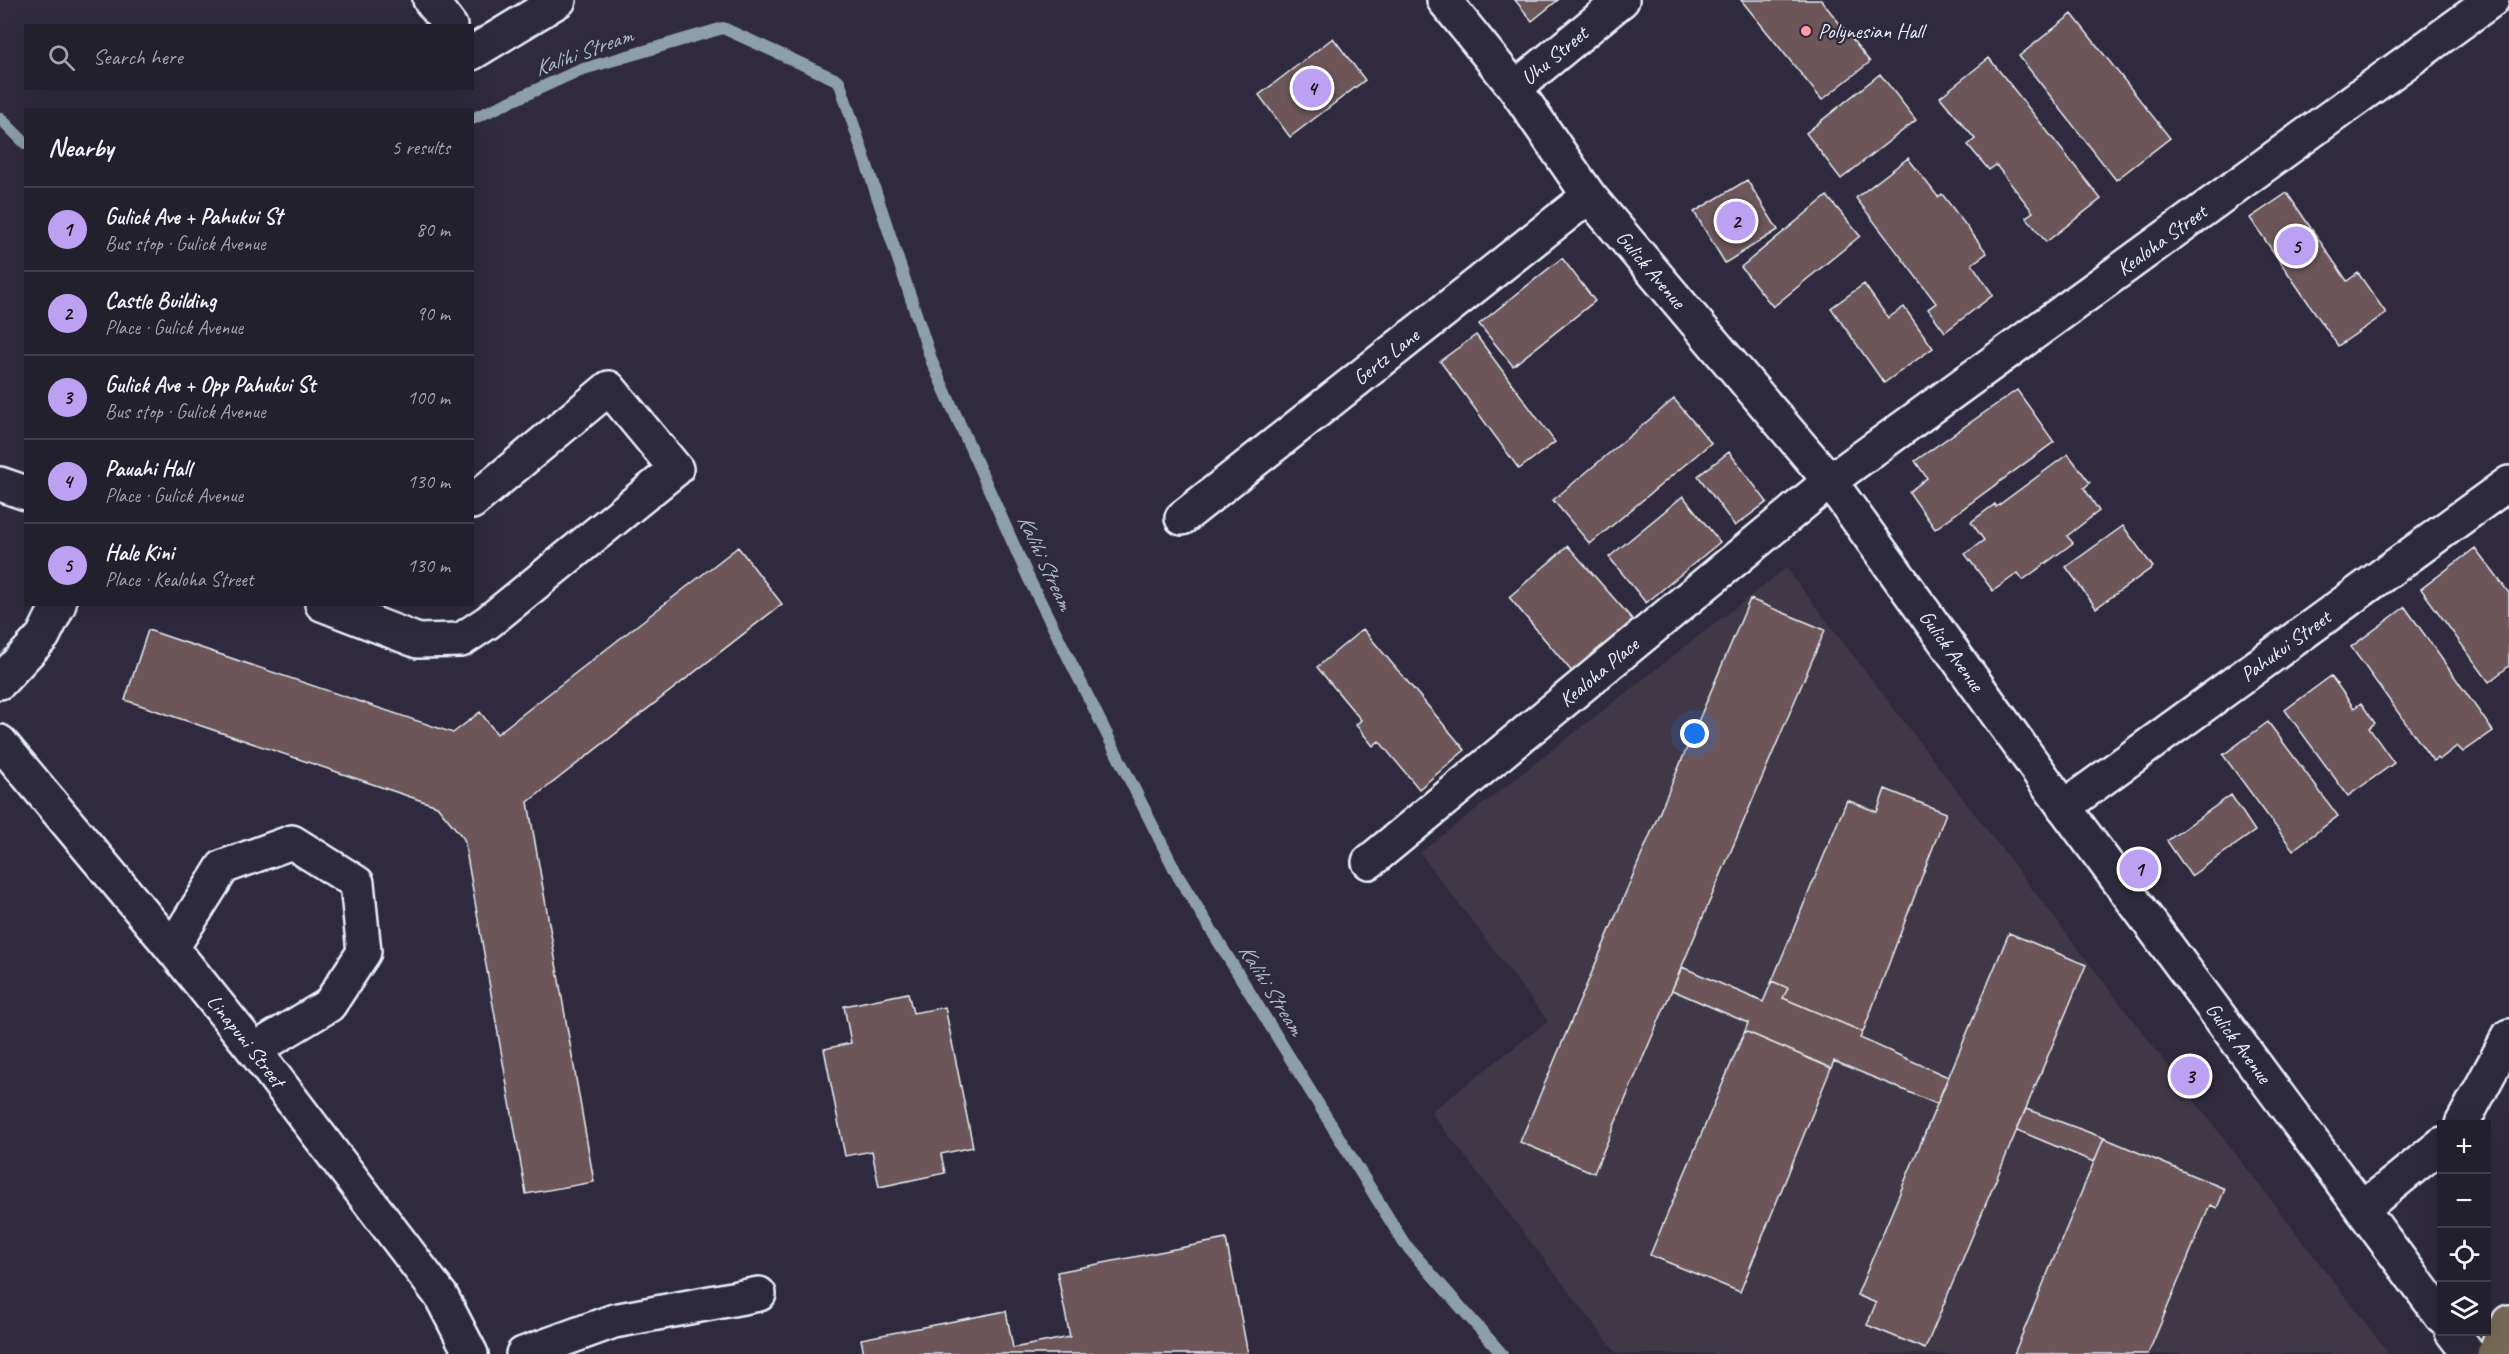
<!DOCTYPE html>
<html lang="en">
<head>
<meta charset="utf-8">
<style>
  body { margin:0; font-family:Caveat,sans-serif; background:#2b2836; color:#f1f3f6 }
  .controls { position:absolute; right:18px; bottom:18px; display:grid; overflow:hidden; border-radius:0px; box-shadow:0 6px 24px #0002 }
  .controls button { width:54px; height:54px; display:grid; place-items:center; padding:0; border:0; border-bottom:2px solid #403e4a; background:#23202e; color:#f1f3f6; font:30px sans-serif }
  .you { position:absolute; left:1695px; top:734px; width:21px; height:21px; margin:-15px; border:4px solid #fff; border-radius:50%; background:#1a73e8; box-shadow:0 0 0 9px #1a73e833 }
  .badge { display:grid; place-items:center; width:39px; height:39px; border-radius:50%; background:#bca0f2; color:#111; font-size:20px; font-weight:700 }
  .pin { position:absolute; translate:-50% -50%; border:3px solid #fff; box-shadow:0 2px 6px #0006 }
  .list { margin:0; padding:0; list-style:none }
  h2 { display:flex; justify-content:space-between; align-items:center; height:78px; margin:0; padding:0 24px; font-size:26px }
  h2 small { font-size:20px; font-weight:400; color:#a3a3aa }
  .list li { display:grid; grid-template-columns:39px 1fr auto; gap:18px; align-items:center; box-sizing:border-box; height:84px; padding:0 24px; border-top:2px solid #403e4a }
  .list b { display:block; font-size:22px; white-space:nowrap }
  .list p { margin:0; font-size:20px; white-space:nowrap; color:#a3a3aa }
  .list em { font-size:20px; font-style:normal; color:#a3a3aa }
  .icon { flex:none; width:33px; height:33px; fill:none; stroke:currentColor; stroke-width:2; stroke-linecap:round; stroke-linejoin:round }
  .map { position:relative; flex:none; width:2509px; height:1354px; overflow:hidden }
  .search { position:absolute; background:#23202e; box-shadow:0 6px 24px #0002; left:24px; top:24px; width:450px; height:66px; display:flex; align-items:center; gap:15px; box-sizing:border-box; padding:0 21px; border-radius:0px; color:#a3a3aa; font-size:22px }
  .panel { position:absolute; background:#23202e; box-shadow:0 6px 24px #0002; left:24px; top:108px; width:450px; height:498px; border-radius:0px }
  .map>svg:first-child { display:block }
  .built { fill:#413846 }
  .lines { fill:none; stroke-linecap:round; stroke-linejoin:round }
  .stream { stroke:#8d9fab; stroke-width:12 }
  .building { fill:#6c575a; stroke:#e8f1f8; stroke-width:1.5 }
  .minor-casing { stroke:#e8f1f8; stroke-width:38 }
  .highway-casing { stroke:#e8f1f8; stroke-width:38 }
  .minor { stroke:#2f2a3d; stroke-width:33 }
  .highway { stroke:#756a55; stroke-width:33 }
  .poi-dot { fill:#ff9aa2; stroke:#2f2a3d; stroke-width:2 }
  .labels { text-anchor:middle; stroke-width:4.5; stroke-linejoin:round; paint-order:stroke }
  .poi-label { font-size:21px; fill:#e8f1f8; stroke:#2f2a3d; text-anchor:start }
  .street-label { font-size:21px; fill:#e8f1f8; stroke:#2f2a3d }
  .water-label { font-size:22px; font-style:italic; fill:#abbbc4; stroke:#2f2a3d }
</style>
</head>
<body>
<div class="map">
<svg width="2509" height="1354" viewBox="0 0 2509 1354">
  <rect width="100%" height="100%" fill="#2f2a3d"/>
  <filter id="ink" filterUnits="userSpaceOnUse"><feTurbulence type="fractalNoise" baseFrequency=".0167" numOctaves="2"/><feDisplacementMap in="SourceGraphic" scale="12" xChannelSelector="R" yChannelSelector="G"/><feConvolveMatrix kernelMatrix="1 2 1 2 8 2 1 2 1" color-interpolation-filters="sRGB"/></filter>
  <g filter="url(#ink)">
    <path class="built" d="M1786,568L2389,1354H1617L1431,1112L1548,1021L1420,853Z"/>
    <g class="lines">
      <path class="stream" d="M0,118L26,144
        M472,119L580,70L723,28L839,81L932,362L1029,579L1178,876L1404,1243L1502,1354"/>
    </g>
    <path class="building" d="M1515,0H1558L1532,21Z
      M1741,0H1821L1870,62L1822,100Z
      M2072,14L2170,138L2116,180L2019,56Z
      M1333,38L1365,80L1290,137L1259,95Z
      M1989,58L2101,199L2046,242L2026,217L2033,212L1996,165L1989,170L1968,145L1975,139L1940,97Z
      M1880,74L1916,120L1841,179L1806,133Z
      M1908,158L1938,197L1942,194L1987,253L1972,264L1993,295L1945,332L1928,309L1936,303L1856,198Z
      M1747,180L1778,230L1725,263L1694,212Z
      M2287,193L2347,281L2358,273L2386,313L2338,346L2250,218Z
      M1827,196L1860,236L1773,307L1741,267Z
      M1562,258L1595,301L1513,366L1479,324Z
      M1864,284L1888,318L1904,307L1933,348L1884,383L1831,308Z
      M1476,335L1555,442L1519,469L1440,361Z
      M2017,390L2054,442L1935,529L1909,492L1927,478L1915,461Z
      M1674,399L1711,443L1590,544L1553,500Z
      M1729,452L1767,502L1735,526L1698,476Z
      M2068,454L2090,483L2084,488L2099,511L2067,536L2073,543L2023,580L2018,573L1993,591L1965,554L1984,540L1971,522L1995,504L1996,507Z
      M1683,496L1720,542L1646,603L1609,557Z
      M2123,526L2153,567L2096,608L2066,567Z
      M1568,546L1633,620L1573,673L1509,597Z
      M738,547L782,604L528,802L594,1182L526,1194L464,839L437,806L125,700L148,630L453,733L480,712L497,734Z
      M2475,548L2509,593V666L2489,682L2421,589Z
      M1750,599L1825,630L1594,1173L1520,1142Z
      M2405,607L2493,731L2463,752L2457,746L2439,760L2437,758L2433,761L2351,647Z
      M1363,629L1465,750L1419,789L1379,741L1373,746L1356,725L1361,720L1317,667Z
      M2331,676L2354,708L2361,703L2375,723L2369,728L2394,763L2348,796L2285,710Z
      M2268,722L2338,816L2293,850L2223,755Z
      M1885,789L1946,813L1863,1032L1783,998L1788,988L1772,981L1847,800L1877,812Z
      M2231,795L2255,831L2191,876L2167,841Z
      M2009,933L2086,965L1925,1349L1867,1325L1876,1303L1857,1295Z
      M1682,967L1763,1002L1772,981L1788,988L1783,998L1863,1032L1860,1038L1948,1077L1937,1104L1834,1061L1831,1068L1745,1031L1748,1023L1672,990Z
      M908,993L913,1013L945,1007L973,1147L941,1154L945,1173L879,1187L872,1151L845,1156L824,1049L851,1043L844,1006Z
      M1745,1031L1831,1068L1740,1292L1650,1255Z
      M2026,1109L2104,1138L2094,1162L2017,1130Z
      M2104,1138L2225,1189L2217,1208L2210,1205L2148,1354H2014Z
      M1226,1239L1248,1354H864L861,1339L1006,1311L1013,1348L1070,1337L1057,1272Z"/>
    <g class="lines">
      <g class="minor-casing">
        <g id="minor">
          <path d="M430,0L450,26"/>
          <path id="s1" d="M1444,0L1515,88L1589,196L1830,481L2064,807L2442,1317"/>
          <path d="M472,53L559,0"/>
          <path id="s2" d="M1515,88L1622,0"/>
          <path d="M0,484L26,493"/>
          <path id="s3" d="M1182,518L1589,196"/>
          <path d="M322,604L418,641L461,640L488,622L676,469L609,388L472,502"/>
          <path d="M0,682L43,636L59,604"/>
          <path id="s4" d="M0,742L172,948L254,1050L441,1296L471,1354"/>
          <path id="s5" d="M2064,807L2509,483"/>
          <path id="s6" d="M1369,862L1830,481L2492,0"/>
          <path d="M172,948L223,867L292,842L357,883L364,952L329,1005L254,1050"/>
          <path d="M2462,1124L2509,1036"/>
          <path d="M2362,1209L2442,1144"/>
          <path d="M2452,1332L2469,1354"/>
          <path d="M523,1354L614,1321L759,1294"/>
        </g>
      </g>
      <g class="highway-casing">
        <path id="highway" d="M2494,1354L2509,1322"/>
      </g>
      <use href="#minor" class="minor"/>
      <use href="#highway" class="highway"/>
    </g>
  </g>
  <circle class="poi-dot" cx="1806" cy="31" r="6"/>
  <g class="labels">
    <g class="poi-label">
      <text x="1818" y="38">Polynesian Hall</text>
    </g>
    <g class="street-label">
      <text dy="7" stroke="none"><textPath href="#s2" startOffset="51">Uhu Street</textPath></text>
      <text dy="7" stroke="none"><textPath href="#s6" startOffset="1008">Kealoha Street</textPath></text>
      <text dy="7" stroke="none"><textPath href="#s1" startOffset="340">Gulick Avenue</textPath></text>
      <text dy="7" stroke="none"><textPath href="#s3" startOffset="260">Gertz Lane</textPath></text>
      <text dy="7" stroke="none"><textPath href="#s5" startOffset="274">Pahukui Street</textPath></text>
      <text dy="7" stroke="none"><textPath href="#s1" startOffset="826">Gulick Avenue</textPath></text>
      <text dy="7" stroke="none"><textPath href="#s6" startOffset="298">Kealoha Place</textPath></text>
      <text dy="7" stroke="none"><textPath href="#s4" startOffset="387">Linapuni Street</textPath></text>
      <text dy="7" stroke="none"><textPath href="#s1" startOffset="1312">Gulick Avenue</textPath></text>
    </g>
    <g class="water-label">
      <text transform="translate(583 51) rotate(-20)" y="8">Kalihi Stream</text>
      <text transform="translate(1046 562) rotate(65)" y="8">Kalihi Stream</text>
      <text transform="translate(1272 989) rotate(58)" y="8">Kalihi Stream</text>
    </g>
  </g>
</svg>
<div class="controls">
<button>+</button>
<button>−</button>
<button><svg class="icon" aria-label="locate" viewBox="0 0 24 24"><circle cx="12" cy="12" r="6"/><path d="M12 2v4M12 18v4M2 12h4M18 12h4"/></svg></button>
<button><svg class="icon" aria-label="layers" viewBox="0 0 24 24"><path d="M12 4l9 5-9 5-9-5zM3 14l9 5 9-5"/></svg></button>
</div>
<div class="you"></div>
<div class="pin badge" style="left:2139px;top:869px">1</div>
<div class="pin badge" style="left:1736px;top:221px">2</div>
<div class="pin badge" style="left:2190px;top:1076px">3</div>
<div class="pin badge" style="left:1312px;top:88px">4</div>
<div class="pin badge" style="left:2296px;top:246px">5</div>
<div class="search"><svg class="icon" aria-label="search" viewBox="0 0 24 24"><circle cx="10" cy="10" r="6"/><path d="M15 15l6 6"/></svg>Search here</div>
<section class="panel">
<h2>Nearby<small>5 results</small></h2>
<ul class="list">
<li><span class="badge">1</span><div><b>Gulick Ave + Pahukui St</b><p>Bus stop · Gulick Avenue</p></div><em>80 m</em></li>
<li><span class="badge">2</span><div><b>Castle Building</b><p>Place · Gulick Avenue</p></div><em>90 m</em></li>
<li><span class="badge">3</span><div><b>Gulick Ave + Opp Pahukui St</b><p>Bus stop · Gulick Avenue</p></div><em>100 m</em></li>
<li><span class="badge">4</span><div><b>Pauahi Hall</b><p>Place · Gulick Avenue</p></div><em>130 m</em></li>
<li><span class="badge">5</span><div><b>Hale Kini</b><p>Place · Kealoha Street</p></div><em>130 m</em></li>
</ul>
</section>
</div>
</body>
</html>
